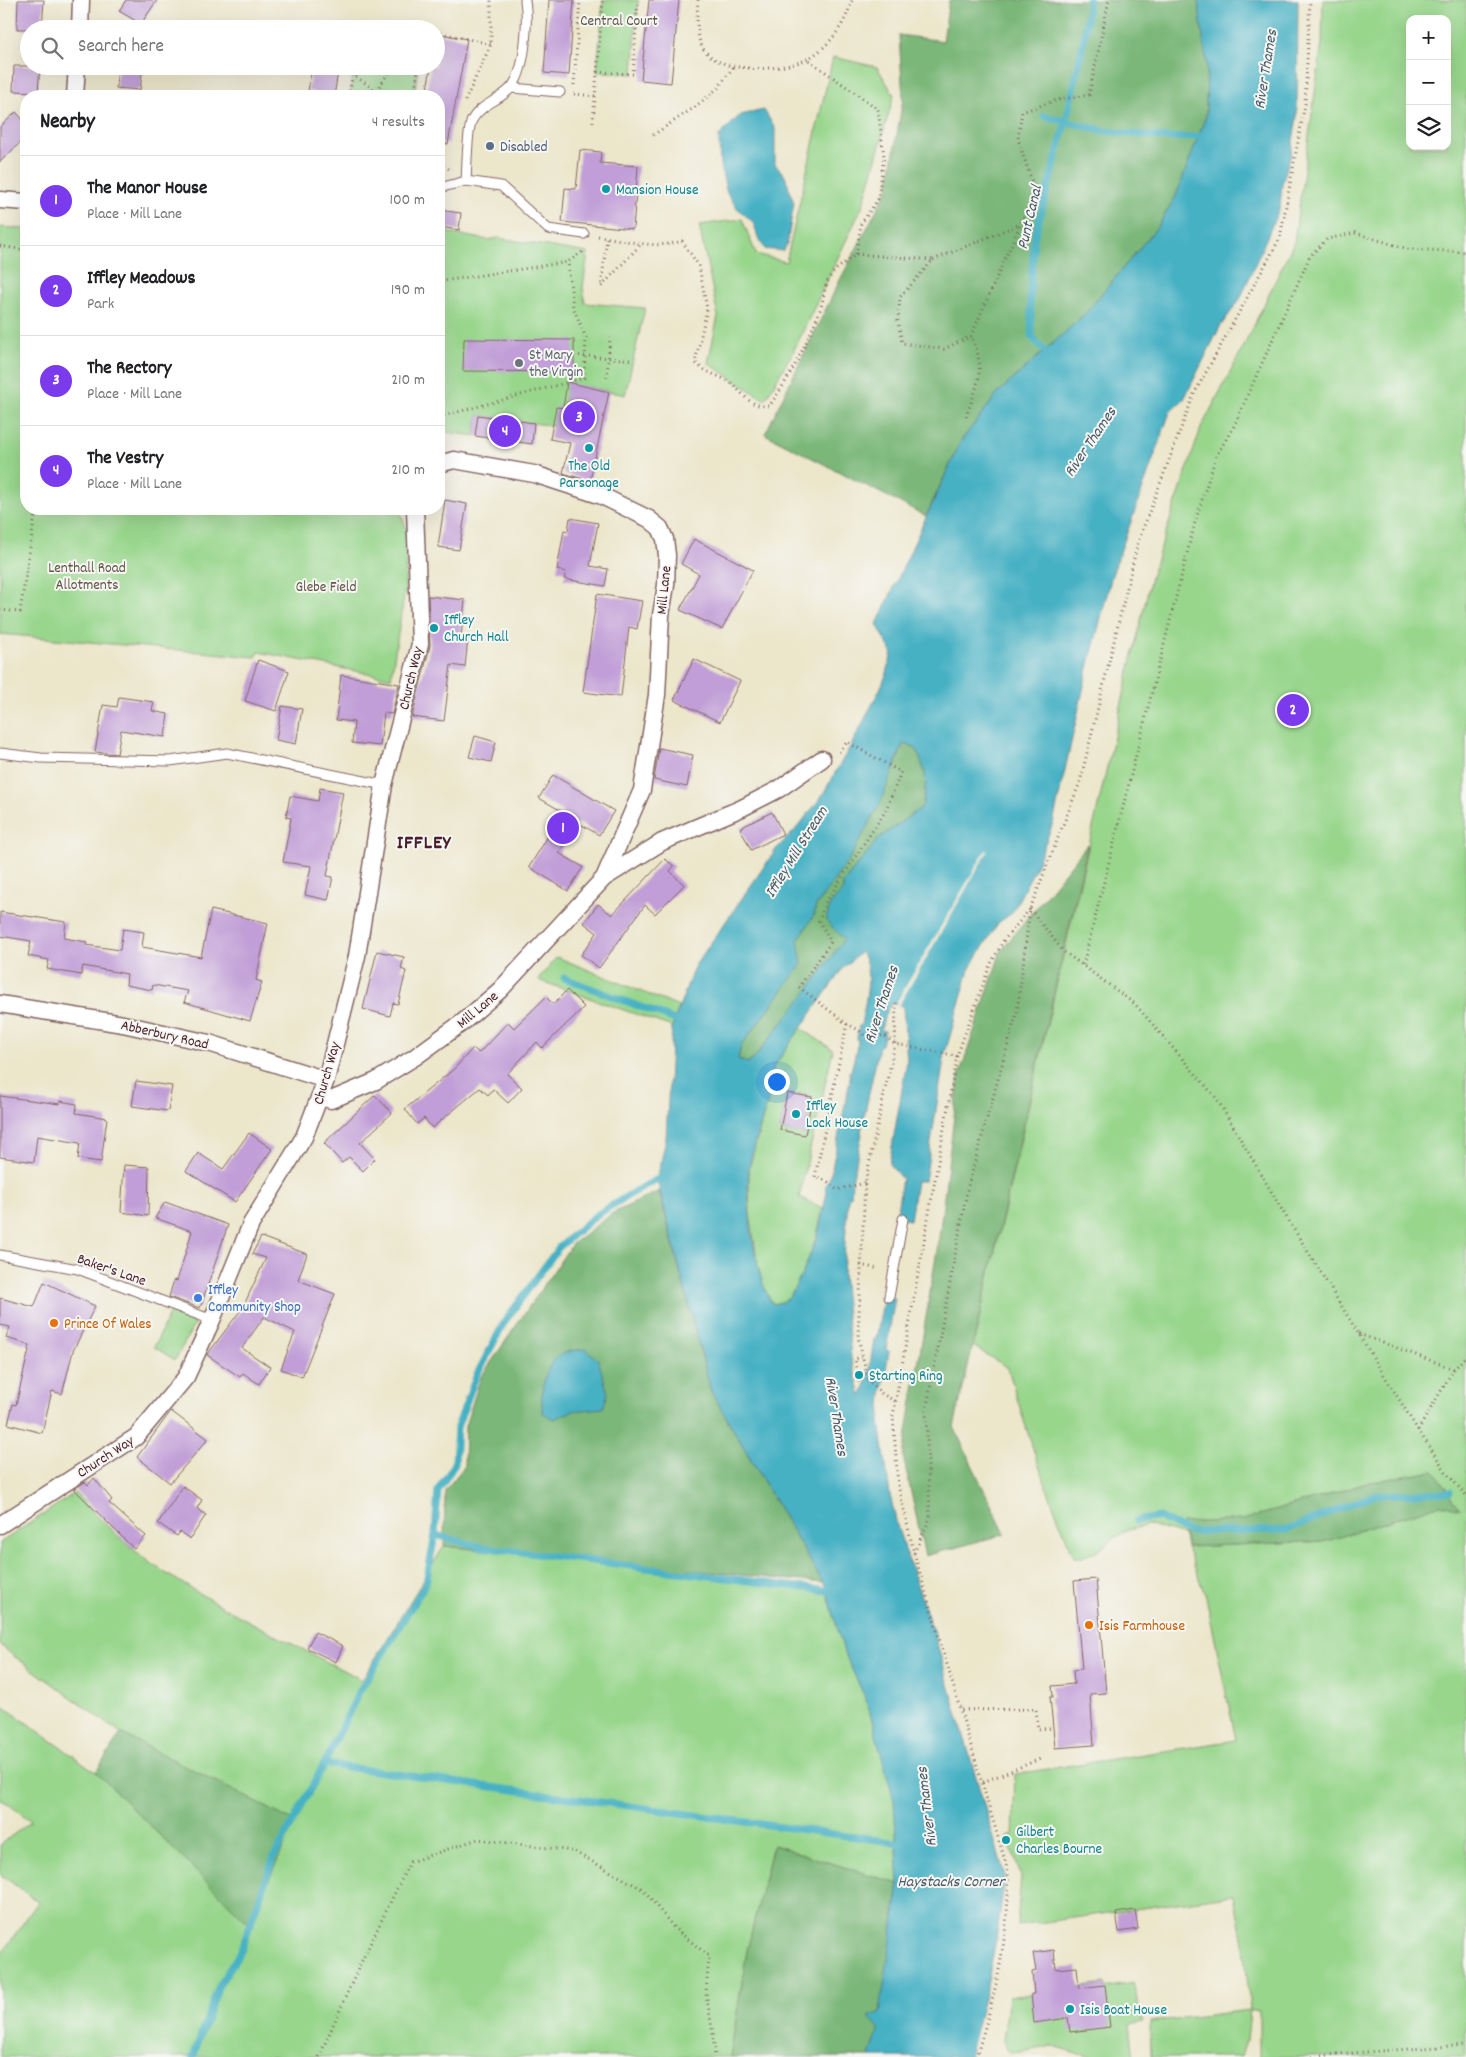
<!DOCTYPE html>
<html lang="en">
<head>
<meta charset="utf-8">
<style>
  body { margin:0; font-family:Dekko,sans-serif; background:#f6f6f6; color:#202124 }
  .controls { position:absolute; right:15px; top:15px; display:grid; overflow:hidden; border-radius:10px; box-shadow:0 5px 20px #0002 }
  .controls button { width:45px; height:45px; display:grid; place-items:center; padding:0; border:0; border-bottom:1px solid #e0e0e0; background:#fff; color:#202124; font:25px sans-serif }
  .you { position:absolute; left:776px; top:1081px; width:18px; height:18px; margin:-12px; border:4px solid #fff; border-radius:50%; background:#1a73e8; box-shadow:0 0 0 8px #1a73e833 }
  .badge { display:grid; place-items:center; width:32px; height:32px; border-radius:50%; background:#7c3aed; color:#fff; font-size:16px; font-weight:700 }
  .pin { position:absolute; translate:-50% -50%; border:2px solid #fff; box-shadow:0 1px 5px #0006 }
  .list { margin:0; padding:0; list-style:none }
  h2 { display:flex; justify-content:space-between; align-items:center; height:65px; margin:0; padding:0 20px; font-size:21px }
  h2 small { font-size:16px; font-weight:400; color:#757577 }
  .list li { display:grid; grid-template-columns:32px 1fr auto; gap:15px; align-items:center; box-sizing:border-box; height:90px; padding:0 20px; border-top:1px solid #e0e0e0 }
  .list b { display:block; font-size:19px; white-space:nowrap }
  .list p { margin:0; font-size:16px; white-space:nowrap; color:#757577 }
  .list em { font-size:16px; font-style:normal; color:#757577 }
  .icon { flex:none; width:28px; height:28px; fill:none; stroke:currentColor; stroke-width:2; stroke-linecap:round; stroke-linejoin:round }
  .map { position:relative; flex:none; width:1466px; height:2057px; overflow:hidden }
  .search { position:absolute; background:#fff; box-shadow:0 5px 20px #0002; left:20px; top:20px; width:425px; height:55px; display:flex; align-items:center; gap:12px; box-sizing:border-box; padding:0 18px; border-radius:28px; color:#757577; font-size:19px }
  .panel { position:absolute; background:#fff; box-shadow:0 5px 20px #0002; left:20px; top:90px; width:425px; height:425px; border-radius:20px }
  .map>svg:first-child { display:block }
  .green { fill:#98d68c; stroke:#717a5c; fill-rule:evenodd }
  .forest { fill:#7ab778; stroke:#626b52 }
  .water { fill:#46b1c4; stroke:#486878; fill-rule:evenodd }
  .pier { fill:#ece6cb }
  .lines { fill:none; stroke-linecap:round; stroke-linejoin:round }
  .stream { stroke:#46b1c4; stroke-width:7 }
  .building { fill:#c19ed7 }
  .service-casing { stroke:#836563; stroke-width:11 }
  .minor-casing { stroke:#836563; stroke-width:19 }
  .path { stroke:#836563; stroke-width:3; stroke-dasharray:1 4; stroke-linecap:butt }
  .service { stroke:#fff; stroke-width:9 }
  .minor { stroke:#fff; stroke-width:16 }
  .service-dot { fill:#5c6f8a; stroke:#f6f6f2; stroke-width:2 }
  .culture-dot { fill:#0f9aa8; stroke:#f6f6f2; stroke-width:2 }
  .worship-dot { fill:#6b7280; stroke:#f6f6f2; stroke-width:2 }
  .shop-dot { fill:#3f7fe0; stroke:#f6f6f2; stroke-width:2 }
  .food-dot { fill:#e8710a; stroke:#f6f6f2; stroke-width:2 }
  .labels { text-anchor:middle; stroke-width:4; stroke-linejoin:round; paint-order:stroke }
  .park-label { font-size:15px; fill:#615648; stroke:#f6f6f2 }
  .service-label { font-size:15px; fill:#4e5e75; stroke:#f6f6f2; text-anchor:start }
  .culture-label { font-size:15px; fill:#0d838f; stroke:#f6f6f2; text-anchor:start }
  .worship-label { font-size:15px; fill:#5b616d; stroke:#f6f6f2; text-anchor:start }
  .street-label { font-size:15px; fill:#4a1f2b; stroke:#f6f6f2 }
  .shop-label { font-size:15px; fill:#366cbe; stroke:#f6f6f2; text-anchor:start }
  .food-label { font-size:15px; fill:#c56008; stroke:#f6f6f2; text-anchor:start }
  .water-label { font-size:16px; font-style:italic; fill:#485968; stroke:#f6f6f2 }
  .district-label { font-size:20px; font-weight:bold; letter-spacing:1px; fill:#4a1f2b; stroke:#f6f6f2 }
</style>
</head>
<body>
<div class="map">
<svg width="1466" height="2057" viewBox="0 0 1466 2057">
  <rect width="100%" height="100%" fill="#f6f6f2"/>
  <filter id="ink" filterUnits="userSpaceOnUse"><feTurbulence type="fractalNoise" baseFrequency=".02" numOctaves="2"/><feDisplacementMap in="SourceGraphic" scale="10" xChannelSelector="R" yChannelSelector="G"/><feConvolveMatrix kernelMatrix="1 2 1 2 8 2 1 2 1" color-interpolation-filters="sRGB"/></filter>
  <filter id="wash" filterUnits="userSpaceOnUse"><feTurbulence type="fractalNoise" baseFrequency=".0096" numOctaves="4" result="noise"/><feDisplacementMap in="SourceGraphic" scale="20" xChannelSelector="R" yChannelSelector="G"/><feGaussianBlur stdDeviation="1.12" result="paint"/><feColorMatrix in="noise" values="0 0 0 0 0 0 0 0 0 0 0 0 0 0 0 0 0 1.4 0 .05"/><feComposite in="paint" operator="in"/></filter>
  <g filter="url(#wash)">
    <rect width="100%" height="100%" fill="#ece6cb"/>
    <path class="green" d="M603,0H638L633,74L597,72Z
      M1323,0H1466V2057H1259V2010H1250L1247,2040L1242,2057H1151L1150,2022L1250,2010L1245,1954L1234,1895L1017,1926L1021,1876L1007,1837L1013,1835L1015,1774L1236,1740L1206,1597L1187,1547L1327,1541L1441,1504L1459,1508L1434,1471L1371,1482L1243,1520L1183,1523L1184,1535L1148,1525L1125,1531L1096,1552L1075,1559C1048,1497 1027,1433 1008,1368L973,1346L1151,577L1201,428L1245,344L1294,242L1322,43ZM1410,19H1447V146H1410Z
      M833,57L877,67L894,95L863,205L794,350L765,400L708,363L718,316L699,225L742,219L756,254L786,262Z
      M354,66H406L418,69L414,96H350Z
      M0,227L26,229V509H399L407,530L405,590L391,678L259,652L256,657L0,634Z
      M439,231L488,240L499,238L588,253L583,287L585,303L645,308L625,395L588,387L566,392L563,408L553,426L478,415L475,436L439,431Z
      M557,957L679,1007L672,1027L538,980Z
      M801,1028L833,1050L799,1197L823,1208C819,1229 804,1284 788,1299C783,1302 778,1303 773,1304L763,1286L758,1266L750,1213L749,1169L772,1085L773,1068ZM787,1093L812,1097L805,1135L780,1130Z
      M170,1312L195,1323L175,1360L154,1347Z
      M75,1493C101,1521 132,1551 164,1572C227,1612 295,1645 362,1680L444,1546L827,1588L844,1652L867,1702L894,1801L899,1884L773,1845L747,1951L730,2057H0V1956L38,1902L0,1874V1845L31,1821L0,1798V1704L96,1772L249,1923L294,1822L121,1733L11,1654L0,1644V1543Z
      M1133,1983L1143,2022L1130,2025L1134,2057H1091L1054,2046L1015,2053L1006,2050L1003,2040L1009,1997L1105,1984V1988Z"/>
    <path class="forest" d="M949,0H1198L1207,66L1206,116L1176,196L1158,226L1085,314L998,393L961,441L926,516L765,434L840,280L888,188L903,99L899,35L943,41Z
      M903,744L915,747C927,773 928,780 922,807L879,838L843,883V890L830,905L845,939L806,993L752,1061L747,1063L738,1059L741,1046L802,964L797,941L814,915L816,906L850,858L896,764Z
      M1088,844L954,1427L1005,1534L925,1556L903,1456L939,1238L959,1076L1001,951Z
      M659,1191L711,1391L823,1583L444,1546L445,1490L464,1467L465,1426L481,1377L572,1244L613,1213Z
      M1434,1471L1460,1509L1441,1504L1327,1541L1187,1547L1182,1523L1243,1520L1371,1482Z
      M121,1733L295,1822L249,1924L96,1772Z
      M773,1845L899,1884L879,2028L870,2057H730L747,1951Z"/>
    <path class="water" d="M1198,0H1298L1297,116L1291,154L1282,184L1280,207L1240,299L1220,327L1184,399L1170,412L1112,575L1088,668L1053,823L1037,864L1012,913L998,923L969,970L945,1053L925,1181H916L910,1220L896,1218L902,1179L889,1164L907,1061L903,1007L896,1003L890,1005L885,1014L881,1030L885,1031L882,1045L879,1046L861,1132L862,1134L852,1181L851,1196L848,1198L843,1274L851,1358L861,1396L868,1379L874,1339L876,1340L884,1296L895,1298L886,1350L889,1351L882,1394L880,1422L890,1495L898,1529L935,1637L1005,1876L998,1928L987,1986L969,2057H870L879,2028L869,2017L880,2012L899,1884L894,1801L867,1702L844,1652L826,1588L711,1391L657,1180L666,1139L672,1027L694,967L777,848L796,829L820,799L853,742L881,687L887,673L892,653L877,624L961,441L998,393L1085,314L1158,226L1176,196L1206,116L1207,66ZM903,744L915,747C927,773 928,779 922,807L879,838L843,883V890L830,905L826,921L844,939L806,993L752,1061L747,1063L738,1059L741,1046L802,964L798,940L814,915L816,906L850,858L880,804ZM861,952C874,971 865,1003 861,1025L859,1026L857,1039L858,1042L851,1071L849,1072L850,1080L830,1178L827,1181L825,1190L827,1192L817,1238L802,1274L789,1298L782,1302L773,1304C755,1281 745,1199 749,1169C754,1135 772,1103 773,1068L843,968Z
      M764,110L775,128V164L785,176L794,203L787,244L783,251L765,249L758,237L753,222L737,208L727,193L720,164L719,136L740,115Z
      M587,1349L598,1360L608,1393L603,1408L572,1411L554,1419L543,1413C540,1395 543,1366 560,1355C568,1350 578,1350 587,1349Z"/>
    <path class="pier" d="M986,850L988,851L899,1005L896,1003Z"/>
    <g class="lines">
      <path class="stream" d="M1044,116L1105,131L1169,138L1206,136
        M1051,358L1032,337L1030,296L1034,239L1066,121L1084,39L1089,0
        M564,978L683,1023
        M1136,1521L1159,1517L1189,1532L1287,1530L1374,1495L1450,1492
        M435,1535L438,1490L455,1464L457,1427L477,1374L505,1321L559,1247L595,1216L637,1190L665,1175
        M324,1764L359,1692L426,1583L435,1535L482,1547L836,1592
        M193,2057L219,1985L241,1951L273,1859L324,1764L906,1844"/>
    </g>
    <g id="blocks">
      <path class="building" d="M18,0H44L42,29H17Z
        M126,0H157L141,24L119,11Z
        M549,0H574L569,75L544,73Z
        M649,0H679L671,83L641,80Z
        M436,33L467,39L448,144L439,143V96H426L431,66H436Z
        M14,66H40L38,92L13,91Z
        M118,66H143L140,90L116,88Z
        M312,66H339L334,96H314L315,92L308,91Z
        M16,112L26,123V137L0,162V127Z
        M580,150L601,152L600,163L638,166L633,229L562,222L565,188L576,189Z
        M439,210L461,213L459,230L439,227Z
        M464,339L574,340V372L463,371Z
        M567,382L609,392L590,481L563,473L570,443L550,439L556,407L563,408Z
        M478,415L534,423L532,444L475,436Z
        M445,500L467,504L459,550L438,547Z
        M570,518L598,523L590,566L608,569L605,586L564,579L566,572L557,570L564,530L568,531Z
        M694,539L753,570L722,629L680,610L699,574L681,564Z
        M597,594L642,601L637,629L629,627L621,697L583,692Z
        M428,596L465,600L461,637L468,638L465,667L451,665L444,721L412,717L430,646Z
        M694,659L740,681L720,722L674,700Z
        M258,660L289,671L276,711L245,701Z
        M341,675L399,684L392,714L384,713L380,746L352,743L354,722L336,720Z
        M119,697L154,702L152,711L168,714L165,737L121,730L117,754L95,752L103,705L117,707Z
        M282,706L302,709L296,744L276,740Z
        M475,736L496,742L491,762L469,757Z
        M659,748L693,755L687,787L654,780Z
        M553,775L614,811L599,835L577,822L559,853L583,867L568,891L529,867L563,812L539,798Z
        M320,788L343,792L327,876L333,877L328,900L305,895L311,866L283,862L291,818L286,817L290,796L318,801Z
        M772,812L783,834L751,850L740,828Z
        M665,859L674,866L670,871L684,885L655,914L645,905L599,968L581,955L597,933L584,923L598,904L612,915Z
        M211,910L268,923L256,980L262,982L250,1021L184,1002L188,991L153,985L152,990L126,985L127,974L83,966L81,975L47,969L49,960L28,956L31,941L0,936V912L66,922L64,938L87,942L86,945L120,950L123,929L144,932L142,947L201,957Z
        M377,951L404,957L401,969L406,971L398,1004L393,1003L390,1016L363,1009Z
        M567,990L584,1007L542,1048L537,1042L507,1074L522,1088L508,1103L493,1089L488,1095L480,1088L432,1128L424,1118L417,1124L405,1109L455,1068L473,1048L479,1053L508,1022L514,1028L546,997L553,1004Z
        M136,1081L172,1086L168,1111L132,1106Z
        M787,1093L812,1097L805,1135L780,1130Z
        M375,1095L392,1113L360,1143L375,1159L363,1171L349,1157L342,1163L324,1143Z
        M0,1096L60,1104V1101L77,1104L76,1113L107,1118L101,1162L78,1159L80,1143L37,1136L34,1162L0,1157Z
        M249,1133L272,1149L235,1202L186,1171L198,1153L223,1169Z
        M124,1165L149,1167L148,1216L121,1212Z
        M165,1202L228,1225L200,1308L169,1297L174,1280L177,1281L192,1231L155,1218Z
        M261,1237L307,1254L298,1280L335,1294L302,1377L281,1369L295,1332L264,1317L242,1348L270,1367L259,1384L243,1373L240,1377L207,1355L243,1307L266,1258L252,1254Z
        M44,1282L95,1306L73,1351L62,1394L52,1391L42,1433L8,1424L13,1404L16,1405L30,1345L6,1338L10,1327L0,1325V1298L34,1307Z
        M171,1411L208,1439L170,1483L137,1457Z
        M94,1478L112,1500L109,1503L146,1536L134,1549L74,1489L85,1482L88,1485Z
        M183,1486L202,1500L197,1508L206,1515L190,1539L180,1532L177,1536L158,1523Z
        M1096,1579L1106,1693L1090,1694L1094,1745L1055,1748L1050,1697H1053L1052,1686L1074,1684L1073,1670L1082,1669L1074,1581Z
        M315,1632L343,1646L336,1662L307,1648Z
        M1135,1910L1138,1929L1119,1932L1116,1913Z
        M1054,1950L1056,1969L1077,1967L1079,1988L1105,1985L1110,2027L1070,2032L1068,2018L1034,2023L1031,1994H1034L1032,1972L1036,1971L1033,1953Z"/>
    </g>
  </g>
  <g filter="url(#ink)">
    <use href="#blocks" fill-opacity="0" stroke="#836563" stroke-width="1"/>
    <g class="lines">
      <g class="service-casing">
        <path id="service" d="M511,88L560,92
          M466,181C467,168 467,129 472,120C480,105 498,101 510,89C526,73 528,21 525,0
          M439,188L466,181L501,186L548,229L584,234
          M0,753L41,758L170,761L227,753L384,785
          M0,1255L78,1269L212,1320
          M889,1297L903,1219"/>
      </g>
      <g class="minor-casing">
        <path id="minor" d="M80,29L81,0
          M75,96L77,66
          M0,200L26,202
          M604,878L662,842L742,808L779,789L822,759
          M0,1004L123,1024L209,1043L326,1080
          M321,1097L331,1100L376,1081L415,1057L463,1022L500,990L604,878L642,790L657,695L661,615L666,585L667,555L665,539L660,528L649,519L602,496L534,474L454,460L439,464
          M0,1525L136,1437L186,1377L212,1320L251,1224L304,1137L326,1080L357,956L384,785L420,644L415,509"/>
      </g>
      <path class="path" d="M698,0C697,13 696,29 700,42C711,76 782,72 807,59C829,48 846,23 852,0
        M360,29V27
        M436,32L491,44
        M407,66L418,69L414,96
        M597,72L633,74L638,0
        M352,74L378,92
        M574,85L580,0
        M574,94L596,96
        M349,96L354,66
        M378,96L379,87L393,66
        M465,101L491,44V0
        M593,122L603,0
        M653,135L695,107L718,88L734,66
        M439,164L451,170
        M598,236C626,240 655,250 682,241L699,266L707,309L695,362C704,372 715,374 726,380C743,389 745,407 769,406C789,380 808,341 820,310C824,299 824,284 832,274C838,266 849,261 856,254L861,224L878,199L884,156L878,109L807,59
        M607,238L601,287L642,243
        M0,246L26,250
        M856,254L933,260L900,297L898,321L902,343L944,349L971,336L1035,191L1018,139L1022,112L1057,100L1089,95L1109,0
        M933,260L1020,224
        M439,308L443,281L568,262L582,252V249
        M574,355L633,360
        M607,377L610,337
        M439,417L584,378L586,338L573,307L568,262
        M966,417C977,385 987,369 971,336
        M0,610L20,612L36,509
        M839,752L847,742L901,772L886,810L826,902L819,921L831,942L799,987L847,1024L859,1030L868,1039L884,1035L895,1044L957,1056
        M1030,909L1063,951L1135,1004L1217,1099L1282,1210L1418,1430L1449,1476L1466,1495
        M1083,965L1195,522L1216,456L1233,428L1310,256L1327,239L1355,233L1408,249L1466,252
        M847,1024L815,1177L827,1181L837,1190L865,1183
        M860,1265L879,1269
        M1359,1334L1454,1369
        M859,1382L855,1359L862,1357
        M895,1401L882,1394L868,1379L858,1337L865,1183L895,1044L896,1003
        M1418,1430L1454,1369L1466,1356
        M914,1553L930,1518L926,1411L968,1186L1017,1012L1030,909L1080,782L1138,542L1194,394L1280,238L1305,104L1310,0
        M962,1710L1036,1709L1038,1729L1053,1728
        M983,1782L1040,1759
        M319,2057L358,1969L410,1862L478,1839L573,1851L644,1890L674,1928L709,1956L706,1993L713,2034L715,2057
        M976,2057C995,1997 1010,1934 1008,1871L914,1553L898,1485L893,1416L957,1056L990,965L1004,940L1030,909
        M1312,2057L1337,2054L1466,2045"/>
      <use href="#service" class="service"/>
      <use href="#minor" class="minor"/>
    </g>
  </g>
  <circle class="service-dot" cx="490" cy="146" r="5"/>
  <g class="culture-dot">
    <circle cx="606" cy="189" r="5"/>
    <circle cx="589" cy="448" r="5"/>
    <circle cx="434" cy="628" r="5"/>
    <circle cx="796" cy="1114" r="5"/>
    <circle cx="859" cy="1375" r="5"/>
    <circle cx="1006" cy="1840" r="5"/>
    <circle cx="1070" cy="2009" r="5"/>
  </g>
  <circle class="worship-dot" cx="519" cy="363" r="5"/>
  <circle class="shop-dot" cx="198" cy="1298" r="5"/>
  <g class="food-dot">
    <circle cx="54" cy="1323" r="5"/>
    <circle cx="1089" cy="1625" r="5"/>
  </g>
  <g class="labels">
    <g class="park-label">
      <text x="619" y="25">Central Court</text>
      <text x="87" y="572">Lenthall Road<tspan x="87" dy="17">Allotments</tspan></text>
      <text x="326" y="591">Glebe Field</text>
    </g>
    <g class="service-label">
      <text x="500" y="151">Disabled</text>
    </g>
    <g class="culture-label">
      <text x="616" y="194">Mansion House</text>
      <text x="589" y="470" text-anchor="middle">The Old<tspan x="589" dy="17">Parsonage</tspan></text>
      <text x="444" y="624">Iffley<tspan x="444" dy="17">Church Hall</tspan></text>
      <text x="806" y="1110">Iffley<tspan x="806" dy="17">Lock House</tspan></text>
      <text x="869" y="1380">Starting Ring</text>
      <text x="1016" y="1836">Gilbert<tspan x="1016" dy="17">Charles Bourne</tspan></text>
      <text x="1080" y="2014">Isis Boat House</text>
    </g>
    <g class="worship-label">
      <text x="529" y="359">St Mary<tspan x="529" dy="17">the Virgin</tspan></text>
    </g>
    <g class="street-label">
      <text transform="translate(663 590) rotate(-84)" y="5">Mill Lane</text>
      <text transform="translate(410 678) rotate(-77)" y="5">Church Way</text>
      <text transform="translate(477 1009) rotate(-40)" y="5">Mill Lane</text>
      <text transform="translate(165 1034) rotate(13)" y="5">Abberbury Road</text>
      <text transform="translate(326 1073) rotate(-74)" y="5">Church Way</text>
      <text transform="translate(112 1269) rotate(19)" y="5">Baker's Lane</text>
      <text transform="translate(105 1456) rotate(-33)" y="5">Church Way</text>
    </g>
    <g class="shop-label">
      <text x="208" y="1294">Iffley<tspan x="208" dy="17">Community Shop</tspan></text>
    </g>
    <g class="food-label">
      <text x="64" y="1328">Prince Of Wales</text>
      <text x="1099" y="1630">Isis Farmhouse</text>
    </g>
    <g class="water-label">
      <text transform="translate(1264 69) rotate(-81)" y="6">River Thames</text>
      <text transform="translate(1028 217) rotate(-77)" y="6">Punt Canal</text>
      <text transform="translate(1089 441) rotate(-56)" y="6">River Thames</text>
      <text transform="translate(795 851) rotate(-58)" y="6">Iffley Mill Stream</text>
      <text transform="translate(880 1004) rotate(-72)" y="6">River Thames</text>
      <text transform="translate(838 1416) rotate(81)" y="6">River Thames</text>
      <text transform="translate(925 1807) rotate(-97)" y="6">River Thames</text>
      <text x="951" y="1886">Haystacks Corner</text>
    </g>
    <g class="district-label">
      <text x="424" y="848">IFFLEY</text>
    </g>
  </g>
</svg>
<div class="controls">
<button>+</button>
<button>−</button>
<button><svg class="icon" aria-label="layers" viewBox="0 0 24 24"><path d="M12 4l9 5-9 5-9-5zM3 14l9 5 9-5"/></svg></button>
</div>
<div class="you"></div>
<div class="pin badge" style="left:563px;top:828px">1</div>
<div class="pin badge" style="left:1293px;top:710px">2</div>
<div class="pin badge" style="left:579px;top:417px">3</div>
<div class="pin badge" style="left:505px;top:431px">4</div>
<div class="search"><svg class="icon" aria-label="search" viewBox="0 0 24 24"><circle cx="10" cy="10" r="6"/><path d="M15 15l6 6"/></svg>Search here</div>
<section class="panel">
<h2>Nearby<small>4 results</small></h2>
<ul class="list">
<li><span class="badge">1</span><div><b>The Manor House</b><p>Place · Mill Lane</p></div><em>100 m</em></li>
<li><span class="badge">2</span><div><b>Iffley Meadows</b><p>Park</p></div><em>190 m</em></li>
<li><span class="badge">3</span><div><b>The Rectory</b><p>Place · Mill Lane</p></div><em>210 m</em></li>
<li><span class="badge">4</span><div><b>The Vestry</b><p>Place · Mill Lane</p></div><em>210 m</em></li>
</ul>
</section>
</div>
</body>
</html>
